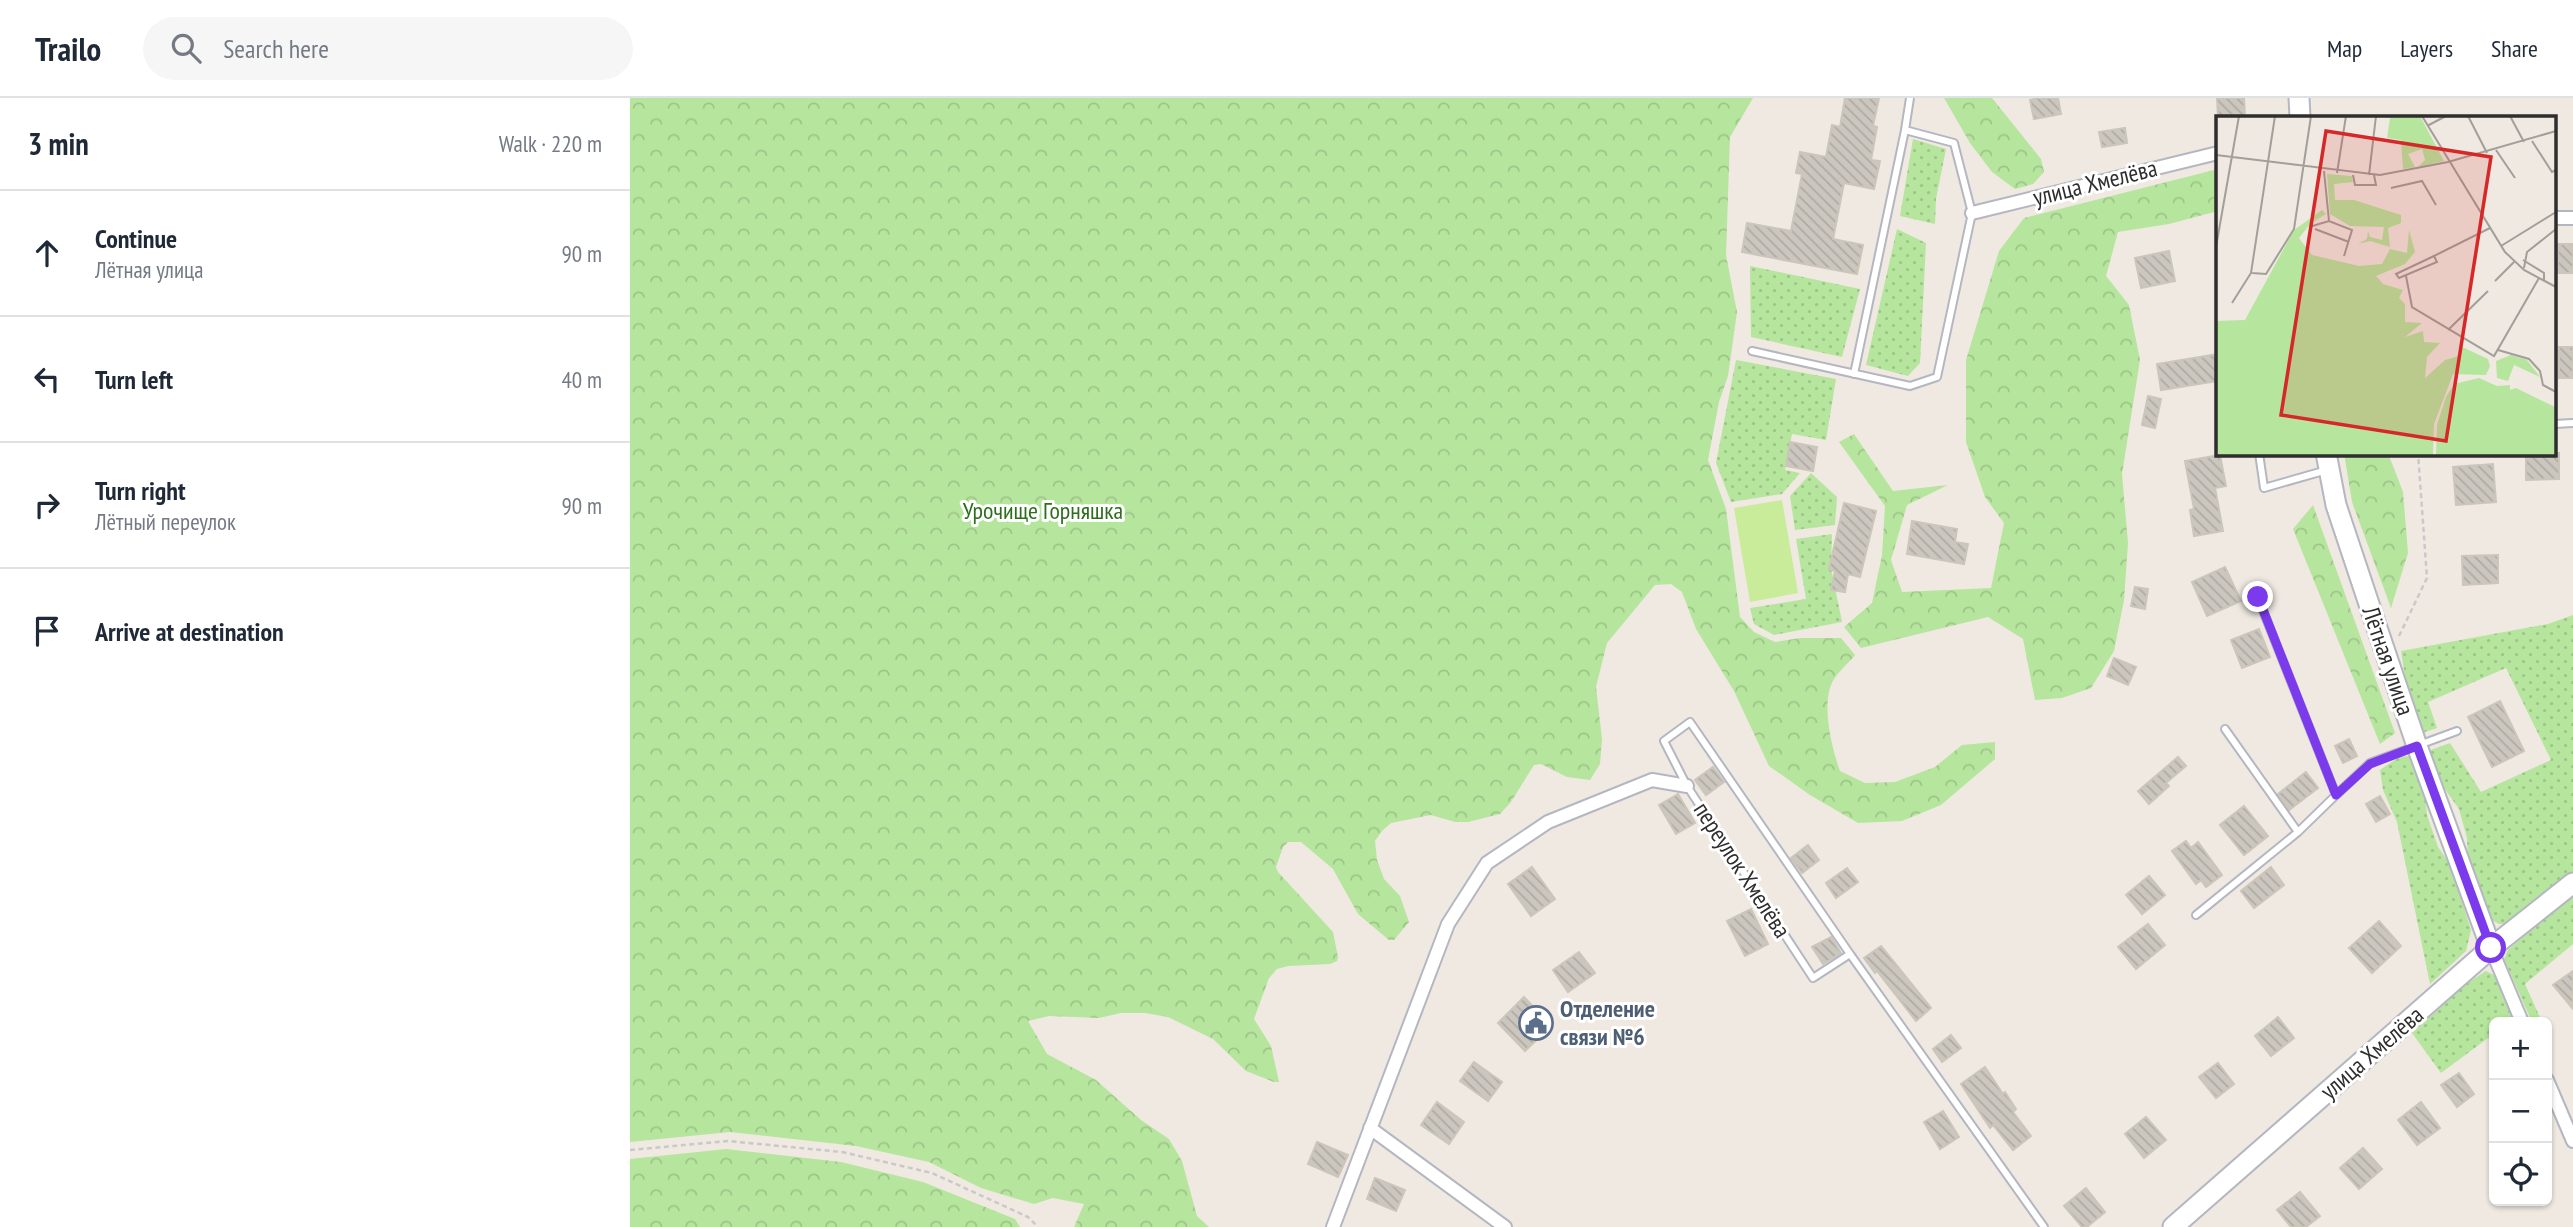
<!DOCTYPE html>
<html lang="en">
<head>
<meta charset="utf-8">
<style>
  body { margin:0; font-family:"PT Sans Narrow",sans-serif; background:#f6f6f7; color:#1f2937 }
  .controls { position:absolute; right:21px; bottom:21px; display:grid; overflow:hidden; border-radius:10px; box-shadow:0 2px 5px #0004 }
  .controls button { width:63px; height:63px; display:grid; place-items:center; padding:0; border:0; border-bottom:2px solid #e0e1e3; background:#fff; color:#1f2937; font:35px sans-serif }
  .stop { position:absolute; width:21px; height:21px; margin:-16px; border:5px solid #7c3aed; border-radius:50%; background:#fff }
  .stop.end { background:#7c3aed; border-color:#fff; box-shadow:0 2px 7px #0008 }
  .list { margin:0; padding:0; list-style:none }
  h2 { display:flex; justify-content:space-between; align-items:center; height:91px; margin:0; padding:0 28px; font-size:30px }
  h2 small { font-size:23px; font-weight:400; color:#747a83 }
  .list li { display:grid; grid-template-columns:46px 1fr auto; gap:21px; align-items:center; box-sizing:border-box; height:126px; padding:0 28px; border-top:2px solid #e0e1e3 }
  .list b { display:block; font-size:26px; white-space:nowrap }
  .list p { margin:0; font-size:23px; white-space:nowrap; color:#747a83 }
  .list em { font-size:23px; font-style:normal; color:#747a83 }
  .icon { flex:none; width:38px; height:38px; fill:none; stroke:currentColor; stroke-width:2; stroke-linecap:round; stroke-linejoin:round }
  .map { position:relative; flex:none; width:1943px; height:1129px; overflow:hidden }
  header { display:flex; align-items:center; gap:42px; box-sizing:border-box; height:98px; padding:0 35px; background:#fff; border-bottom:2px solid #e0e1e3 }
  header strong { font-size:33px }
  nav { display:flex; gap:38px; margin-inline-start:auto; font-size:24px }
  .search { width:490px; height:63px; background:#f6f6f7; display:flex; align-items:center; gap:18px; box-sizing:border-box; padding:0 24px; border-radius:38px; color:#747a83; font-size:26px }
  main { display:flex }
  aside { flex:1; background:#fff }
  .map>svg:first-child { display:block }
  .grass { fill:url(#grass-dots) }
  .forest { fill:url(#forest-crowns) }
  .pitch { fill:#c9ec9a }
  .building { fill:url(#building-back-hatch); stroke:#cbc5ba; stroke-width:2 }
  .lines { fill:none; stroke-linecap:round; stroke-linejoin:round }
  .lane-casing { stroke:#b4b7c1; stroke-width:10 }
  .street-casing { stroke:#b4b7c1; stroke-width:16 }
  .secondary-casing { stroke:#b4b7c1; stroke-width:23 }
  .path { stroke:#c9c9c9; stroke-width:2.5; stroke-dasharray:5 3.5; stroke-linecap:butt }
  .lane { stroke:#fff; stroke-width:6 }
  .street { stroke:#fff; stroke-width:12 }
  .secondary { stroke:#fff; stroke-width:19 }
  .route { stroke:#7c3aed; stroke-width:9 }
  .labels { text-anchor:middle; stroke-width:6; stroke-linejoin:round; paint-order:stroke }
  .street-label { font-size:24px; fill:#2e2e2e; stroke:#fff }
  .park-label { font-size:24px; fill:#2c6e1b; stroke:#fff }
  .service-label { font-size:24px; font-weight:bold; fill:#4e5e75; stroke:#fff; text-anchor:start }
  .inset-road { fill:none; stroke:#a29e99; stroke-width:2 }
  .view { fill:#d62828; fill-opacity:0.15; stroke:#d62828; stroke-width:3.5 }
  .inset-edge { fill:none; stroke:#2e2e2e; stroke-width:3.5 }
</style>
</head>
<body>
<header>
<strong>Trailo</strong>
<div class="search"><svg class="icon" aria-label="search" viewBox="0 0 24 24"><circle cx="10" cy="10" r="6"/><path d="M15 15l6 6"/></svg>Search here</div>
<nav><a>Map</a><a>Layers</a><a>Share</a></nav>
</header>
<main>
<aside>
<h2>3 min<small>Walk · 220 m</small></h2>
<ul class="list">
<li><svg class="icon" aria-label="ahead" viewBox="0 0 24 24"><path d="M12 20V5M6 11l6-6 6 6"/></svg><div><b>Continue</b><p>Лётная улица</p></div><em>90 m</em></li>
<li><svg class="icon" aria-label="left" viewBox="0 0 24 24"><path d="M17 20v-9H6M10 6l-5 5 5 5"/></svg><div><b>Turn left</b></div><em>40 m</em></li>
<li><svg class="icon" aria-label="right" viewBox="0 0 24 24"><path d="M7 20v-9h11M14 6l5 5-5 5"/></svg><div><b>Turn right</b><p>Лётный переулок</p></div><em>90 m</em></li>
<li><svg class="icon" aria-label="arrive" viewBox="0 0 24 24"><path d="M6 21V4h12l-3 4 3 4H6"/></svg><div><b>Arrive at destination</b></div></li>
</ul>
</aside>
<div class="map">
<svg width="1943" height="1129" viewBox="0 0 1943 1129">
  <defs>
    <pattern id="grass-dots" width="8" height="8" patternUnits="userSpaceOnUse" patternTransform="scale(1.75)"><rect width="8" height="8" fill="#b6e59e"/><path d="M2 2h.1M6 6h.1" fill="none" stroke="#9dc588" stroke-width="1.8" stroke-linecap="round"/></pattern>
    <pattern id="forest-crowns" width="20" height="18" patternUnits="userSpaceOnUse" patternTransform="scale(1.75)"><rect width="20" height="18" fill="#b6e59e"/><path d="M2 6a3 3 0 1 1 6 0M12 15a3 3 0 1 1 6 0" fill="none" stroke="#9dc588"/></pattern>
    <pattern id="building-back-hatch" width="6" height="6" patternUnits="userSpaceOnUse" patternTransform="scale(1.75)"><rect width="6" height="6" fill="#cbc7bf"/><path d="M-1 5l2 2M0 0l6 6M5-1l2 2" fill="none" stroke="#afaba4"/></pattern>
  </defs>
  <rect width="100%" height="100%" fill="#efe9e1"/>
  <path class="grass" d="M1283,41L1316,51L1306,101L1305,126L1270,118Z
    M1267,131L1296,145L1290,265L1278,278L1236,267Z
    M1120,168L1230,191L1212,259L1121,239Z
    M1106,262L1206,281L1196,342L1162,336L1155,372L1170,375L1152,396L1101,404L1086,365Z
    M1181,375L1207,399L1205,427L1165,432L1160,398Z
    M1202,436L1201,470L1212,524L1144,537L1124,526L1120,510L1176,501L1166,441Z
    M1943,517V774L1893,816L1876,826H1869L1860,821L1838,767L1837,740L1829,711L1812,687L1798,653L1820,645L1851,694L1921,662L1876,570L1798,604L1807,630L1792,635L1775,579L1771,553L1918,526Z
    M1779,658L1795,696L1797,717L1808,749L1820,766L1841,832L1836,853L1800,886L1767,724L1753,692L1750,672L1769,659Z
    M1943,795V846L1895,886L1912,924H1902L1874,861L1878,852Z
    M1856,873L1866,878L1883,917L1879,924H1864V947L1858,940L1811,975L1782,935L1839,884Z"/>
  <path class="forest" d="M0,0H1123L1100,39L1096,157L1107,214L1098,278L1089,304L1078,362L1096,411L1110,519L1124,534L1145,544L1170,540H1211L1225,557C1218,566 1205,576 1201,587C1192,610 1202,651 1210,673L1235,685L1265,684L1305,669L1332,647L1365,644V661L1311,707L1272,723L1228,725L1180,697L1139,668L1104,593L1066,531L1052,494L1041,486L1025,487L977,545L966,589L972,641L970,666L960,682L937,679L911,666L904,667L881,704L870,716L838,724H825L801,717L761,725L752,733L745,743L747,762L754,781L770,798L779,824L764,842H759L728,816L703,771L671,744H658L653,749L646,769L648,774L703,834L708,859L707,863L700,866L658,868L647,871L639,880L624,921L641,948L649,984H644L616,973L583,941L538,919L515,915H491L469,920L419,918L398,923L417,956L466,982L511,1022L539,1041L552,1063L567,1118L579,1129H444L454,1106L423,1100L404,1106L351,1090L299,1064L226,1048L100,1034L0,1044Z
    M1314,0H1362L1411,61L1414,74L1403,86L1385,91L1362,74L1340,45Z
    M1588,71V113L1539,126L1488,134L1476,178L1499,207L1510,262L1492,376L1498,445L1494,502L1484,553L1461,590L1432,600L1405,602L1393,541L1358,519L1231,550L1214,529L1242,505L1252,457L1255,408L1209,344L1224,336L1263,393L1318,387L1277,407L1261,462L1272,494L1361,490L1374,425L1355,399L1336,344V262L1369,153L1394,120Z
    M1714,355H1758L1773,394L1778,455L1761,510L1722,404Z
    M1683,407L1765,635L1750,646L1663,431Z
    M96,1051L211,1064L293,1084L385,1121L390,1129H0V1061Z"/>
  <path class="pitch" d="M1152,402L1168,495L1120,504L1104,410Z"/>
  <path class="building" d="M1215,0H1249L1243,28L1247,29L1241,62L1250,63L1244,91L1214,85L1203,141L1233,147L1227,176L1112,154L1117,125L1161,133L1172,76L1166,75L1170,54L1196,59L1202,27L1210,29Z
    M1408,0H1428L1431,16L1404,21L1400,2Z
    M1587,0H1614L1615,19H1588Z
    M1495,30L1497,45L1472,49L1469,34Z
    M1928,146H1943V175H1928Z
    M1539,153L1545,183L1511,190L1505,160Z
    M1929,249H1943V280H1929Z
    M1588,256V283L1531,292L1527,266Z
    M1518,298L1531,301L1525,330L1512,327Z
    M1160,344L1187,349L1183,373L1156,368Z
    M1896,355H1929V381L1896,382Z
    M1590,357L1596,388L1585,390L1593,433L1564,438L1560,412L1564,411L1555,363Z
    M1863,366L1866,404L1826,407L1823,369Z
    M1214,405L1246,413L1230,479L1218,476L1215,494L1201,492L1205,473L1199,471Z
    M1282,423L1327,431L1325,444L1338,446L1334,466L1277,456Z
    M1868,457V485L1833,487L1832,458Z
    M1595,469L1611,503L1577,518L1562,484Z
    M1505,489L1518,491L1515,511L1501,508Z
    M1629,531L1640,559L1612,570L1601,542Z
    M1484,560L1506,569L1498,587L1477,578Z
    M1870,603L1894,653L1862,669L1838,619Z
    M1719,641L1727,658L1713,665L1705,648Z
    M1548,659L1556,668L1536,685L1539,688L1519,706L1508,693Z
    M1083,669L1094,684L1076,697L1065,682Z
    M1676,674L1688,690L1659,712L1648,696Z
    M1048,696L1065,725L1046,736L1029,707Z
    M1750,698L1760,716L1746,724L1736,706Z
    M1614,708L1638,738L1614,757L1590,727Z
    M1556,743L1561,750L1568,744L1592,777L1576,789L1571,782L1566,786L1542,753Z
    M1178,747L1189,762L1172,775L1161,760Z
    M902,769L925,801L901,818L878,786Z
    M1641,769L1654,787L1624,810L1611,793Z
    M1217,770L1228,784L1206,800L1196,785Z
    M1519,778L1535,797L1512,816L1496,797Z
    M1121,811L1138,846L1115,858L1097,823Z
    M1749,823L1771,848L1742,875L1719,850Z
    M1518,826L1535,847L1506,871L1488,849Z
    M1201,839L1211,855L1193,866L1182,849Z
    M1251,848L1301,910L1286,923L1247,873L1245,875L1234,860Z
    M949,854L965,875L938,894L923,872Z
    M1943,873V911L1923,887Z
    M894,899L921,928L895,953L868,925Z
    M1648,919L1664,940L1641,958L1625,938Z
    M1321,937L1331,950L1312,964L1303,951Z
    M844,964L872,984L858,1003L830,983Z
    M1588,965L1604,986L1586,1000L1569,979Z
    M1355,969L1373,996L1375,994L1386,1011L1383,1014L1401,1038L1383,1052L1363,1027L1360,1030L1331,986Z
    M1829,975L1844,996L1827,1009L1811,987Z
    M807,1004L834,1024L819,1046L791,1027Z
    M1791,1004L1810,1030L1787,1047L1768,1022Z
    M1313,1013L1329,1039L1310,1051L1294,1024Z
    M1516,1019L1536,1042L1514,1060L1495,1036Z
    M687,1044L718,1057L708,1079L678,1066Z
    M1733,1050L1752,1071L1729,1091L1710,1070Z
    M745,1080L775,1092L766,1113L737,1101Z
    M1456,1090L1475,1114L1457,1129H1452L1434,1108Z
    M1670,1094L1690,1118L1676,1129H1661L1647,1112Z"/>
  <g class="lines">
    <g class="lane-casing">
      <path id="lane" d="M1122,253L1280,288L1307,279L1342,115L1324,45L1275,32L1280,0
        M1224,276L1275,32
        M1924,326L1943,325
        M1629,355L1634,390L1697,372
        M1595,631L1668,734
        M1706,697L1740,665L1827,633
        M1566,817L1668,734L1706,697L1628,500
        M1220,856L1060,624L1034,643L1057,688L1183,880L1220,856L1414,1129"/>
    </g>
    <g class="street-casing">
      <path id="street" d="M1342,115L1588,55
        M1924,120H1943
        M1861,850L1892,924
        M1917,982L1943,1043
        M740,1030L875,1129
        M703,1129L818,826L857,765L918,724L1022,682L1057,688"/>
    </g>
    <g class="secondary-casing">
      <path id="secondary" d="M1669,0L1670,19
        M1696,355L1706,407L1745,524L1787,648L1861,850
        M1543,1129L1861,850L1943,785"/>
    </g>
    <path class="path" d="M1769,538L1797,480L1788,355
      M0,1052L98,1043L212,1054L302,1075L398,1119L408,1129"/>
    <use href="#lane" class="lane"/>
    <use href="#street" class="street"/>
    <use href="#secondary" class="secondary"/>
  </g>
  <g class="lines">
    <path class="route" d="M1628,499L1706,697L1740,666L1787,648L1861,850"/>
  </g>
  <defs>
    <g id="civic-ring" transform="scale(1.75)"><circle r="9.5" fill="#fff" stroke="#5c6f8a" stroke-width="1.5"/><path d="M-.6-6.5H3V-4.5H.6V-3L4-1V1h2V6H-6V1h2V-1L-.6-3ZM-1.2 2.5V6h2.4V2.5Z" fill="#5c6f8a"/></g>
  </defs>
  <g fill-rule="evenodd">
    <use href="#civic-ring" x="906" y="925"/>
  </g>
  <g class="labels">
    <g class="street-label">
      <text transform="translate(1465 85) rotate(-14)" y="8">улица Хмелёва</text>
      <text transform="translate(1758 563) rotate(71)" y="8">Лётная улица</text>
      <text transform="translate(1112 772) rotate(57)" y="8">переулок Хмелёва</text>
      <text transform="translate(1742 955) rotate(-41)" y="8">улица Хмелёва</text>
    </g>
    <g class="park-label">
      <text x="413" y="421">Урочище Горняшка</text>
    </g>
    <g class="service-label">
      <text x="930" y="919">Отделение<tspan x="930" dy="28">связи №6</tspan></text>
    </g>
  </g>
  <g transform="translate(1586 18)">
    <rect width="340" height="340" fill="#efe9e1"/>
    <path d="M162,0H204L228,45L202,51L209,44L206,33L192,38L199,51L187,53L185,24L171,22L174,2Z" fill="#b6e59e"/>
    <path d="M111,58L136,60L137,66L118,68L119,84H138L185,99V107L172,112L174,131L154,125L142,128L151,123L152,115L154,121L166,124L168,111L134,110L114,98ZM106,94L110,98L95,107L83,122L96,139L143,150L166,148L174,133L191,137L193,114L199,136L189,148L160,160L167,168L187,174L183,182L189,188V206L206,207L189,221L207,215L208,226L224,227L211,241L209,262L229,244L243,240L244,230L272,243L274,250L270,259L237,258L218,308L217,339H0V205L29,204L78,114ZM295,239L311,244L324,261L298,249L292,265L281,262L280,245ZM263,262L281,270L294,269V274L300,272L339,291V339H220L221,309L230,281L238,268Z" fill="#b6e59e"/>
    <path class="inset-road" d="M206,0L289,136L308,154L340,171M252,0L271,37M294,0L308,26M211,10L230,0M316,25L336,56L340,54M280,34L299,62M0,39L164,59L232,46L340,15M108,55L113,105M121,57L130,0M137,59L139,69H160L158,59M153,59L160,0M175,72L206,65L220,89M93,111L113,105L136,114L128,140M99,113L133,126M285,130L340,96M0,131L23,0M218,140L180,158L183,162L221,146L218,140L274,112M307,144L328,157V165M308,152L311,136L340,113M36,157L50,158L78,113L95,0M190,160L196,191L278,240L323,162M279,165L298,146M16,187L35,157L59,0M232,214L272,175M282,234L313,243L324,255L327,269L340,276"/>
    <path class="view" d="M110,15L275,41L230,325L65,299Z"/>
    <rect width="340" height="340" class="inset-edge"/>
  </g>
</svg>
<div class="controls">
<button>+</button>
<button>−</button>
<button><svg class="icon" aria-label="locate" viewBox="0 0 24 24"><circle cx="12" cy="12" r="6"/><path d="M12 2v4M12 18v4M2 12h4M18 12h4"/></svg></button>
</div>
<div class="stop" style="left:1861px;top:850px"></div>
<div class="stop end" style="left:1628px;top:499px"></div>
</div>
</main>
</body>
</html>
